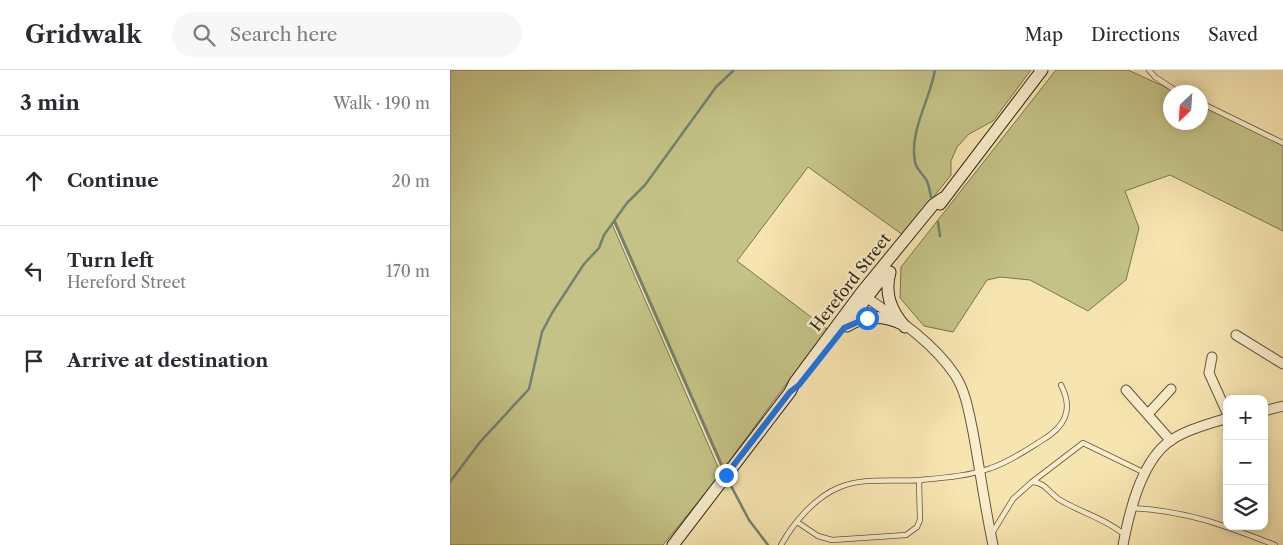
<!DOCTYPE html>
<html lang="en">
<head>
<meta charset="utf-8">
<style>
  body { margin:0; font-family:"Libre Caslon Text",serif; background:#f7f7f7; color:#2b2b33 }
  .controls { position:absolute; right:15px; bottom:15px; display:grid; overflow:hidden; border-radius:10px; box-shadow:0 2px 12px #0003 }
  .controls button { width:45px; height:45px; display:grid; place-items:center; padding:0; border:0; border-bottom:1px solid #e1e1e2; background:#fff; color:#2b2b33; font:25px sans-serif }
  .compass { position:absolute; left:713px; top:15px; width:45px; height:45px; border-radius:50%; background:#fff; box-shadow:0 2px 12px #0003; rotate:205deg }
  .stop { position:absolute; width:15px; height:15px; margin:-11px; border:4px solid #1a73e8; border-radius:50%; background:#fff }
  .stop.end { background:#1a73e8; border-color:#fff; box-shadow:0 1px 5px #0008 }
  .list { margin:0; padding:0; list-style:none }
  h2 { display:flex; justify-content:space-between; align-items:center; height:65px; margin:0; padding:0 20px; font-size:21px }
  h2 small { font-size:16px; font-weight:400; color:#7c7c81 }
  .list li { display:grid; grid-template-columns:32px 1fr auto; gap:15px; align-items:center; box-sizing:border-box; height:90px; padding:0 20px; border-top:1px solid #e1e1e2 }
  .list b { display:block; font-size:19px; white-space:nowrap }
  .list p { margin:0; font-size:16px; white-space:nowrap; color:#7c7c81 }
  .list em { font-size:16px; font-style:normal; color:#7c7c81 }
  .icon { flex:none; width:28px; height:28px; fill:none; stroke:currentColor; stroke-width:2; stroke-linecap:round; stroke-linejoin:round }
  .map { position:relative; flex:none; width:833px; height:475px; overflow:hidden }
  header { display:flex; align-items:center; gap:30px; box-sizing:border-box; height:70px; padding:0 25px; background:#fff; border-bottom:1px solid #e1e1e2 }
  header strong { font-size:24px }
  nav { display:flex; gap:28px; margin-inline-start:auto; font-size:18px }
  .search { width:350px; height:45px; background:#f7f7f7; display:flex; align-items:center; gap:12px; box-sizing:border-box; padding:0 18px; border-radius:28px; color:#7c7c81; font-size:19px }
  main { display:flex }
  aside { flex:1; background:#fff }
  .map>svg:first-child { display:block }
  .green { fill:#c4c286; stroke:#7a744f }
  .lines { fill:none; stroke-linecap:round; stroke-linejoin:round }
  .stream { stroke:#72826e; stroke-width:2.5 }
  .lane-casing { stroke:#62553e; stroke-width:6 }
  .street-casing { stroke:#62553e; stroke-width:11 }
  .secondary-casing { stroke:#302518; stroke-width:13 }
  .lane { stroke:#faeecc; stroke-width:4.5 }
  .street { stroke:#faeecc; stroke-width:9 }
  .secondary { stroke:#faeecc; stroke-width:11 }
  .route { stroke:#1a73e8; stroke-width:6 }
  .labels { text-anchor:middle; stroke-width:4.5; stroke-linejoin:round; paint-order:stroke }
  .street-label { font-size:16px; fill:#302518; stroke:#faeecc }
</style>
</head>
<body>
<header>
<strong>Gridwalk</strong>
<div class="search"><svg class="icon" aria-label="search" viewBox="0 0 24 24"><circle cx="10" cy="10" r="6"/><path d="M15 15l6 6"/></svg>Search here</div>
<nav><a>Map</a><a>Directions</a><a>Saved</a></nav>
</header>
<main>
<aside>
<h2>3 min<small>Walk · 190 m</small></h2>
<ul class="list">
<li><svg class="icon" aria-label="ahead" viewBox="0 0 24 24"><path d="M12 20V5M6 11l6-6 6 6"/></svg><div><b>Continue</b></div><em>20 m</em></li>
<li><svg class="icon" aria-label="left" viewBox="0 0 24 24"><path d="M17 20v-9H6M10 6l-5 5 5 5"/></svg><div><b>Turn left</b><p>Hereford Street</p></div><em>170 m</em></li>
<li><svg class="icon" aria-label="arrive" viewBox="0 0 24 24"><path d="M6 21V4h12l-3 4 3 4H6"/></svg><div><b>Arrive at destination</b></div></li>
</ul>
</aside>
<div class="map">
<svg width="833" height="475" viewBox="0 0 833 475">
  <rect width="100%" height="100%" fill="#f7e5b1"/>
  <filter id="stains"><feTurbulence type="fractalNoise" baseFrequency=".004" numOctaves="4"/><feColorMatrix values="0 0 0 0 .2 0 0 0 0 .09 0 0 0 0 .02 0 0 0 .5 -.17"/></filter>
  <radialGradient id="worn" r=".72"><stop offset=".6" stop-color="#630" stop-opacity="0"/><stop offset="1" stop-color="#630" stop-opacity=".3"/></radialGradient>
  <path class="green" d="M0,0H581L543,51L519,64L507,77L501,91V105L453,165L358,97L287,191L377,259L274,398L165,150L162,154L271,404L213,475H0Z
    M606,0H678L726,22H721V52H751V33L833,73V161L720,105L675,121L689,158L676,210L638,241L580,210L550,207L537,210L503,262L474,256L450,228L451,197Z"/>
  <g class="lines">
    <path class="stream" d="M481,127C480,122 479,116 477,111C474,105 466,99 465,92C459,61 480,30 485,0
      M164,151L273,399
      M488,152L490,166
      M0,412L30,372L79,319L92,262L102,243L134,194L149,178L154,165L177,133L195,115L266,17L284,0
      M279,412L299,450L318,475"/>
    <g class="lane-casing">
      <path id="lane" d="M699,0L705,7L728,22
        M751,33L833,73
        M582,412L633,373L695,403
        M682,438C737,441 774,455 825,475
        M347,452L368,466L382,470L456,465L467,457L470,450L469,410
        M541,465L563,429L582,412C595,412 600,424 610,430C632,443 656,449 675,465
        M331,475C344,452 365,427 390,417C414,407 444,412 470,410C492,408 520,406 541,398C559,392 575,381 591,371C615,357 624,340 611,315"/>
    </g>
    <g class="street-casing">
      <path id="street" d="M413,225C445,247 483,272 505,305C516,322 519,343 523,362C530,400 535,438 543,475
        M786,265L833,294
        M762,287L759,303L777,343
        M676,320L721,371
        M814,341L833,336
        M698,344L721,319
        M673,475C679,443 690,396 716,374C733,360 757,355 777,348"/>
    </g>
    <g class="secondary-casing">
      <path id="secondary" d="M490,134L592,0
        M440,202C434,224 441,240 455,257
        M398,252L436,203
        M397,256C415,245 433,245 452,254
        M223,475L340,322L345,312L411,223L483,135L493,128"/>
    </g>
    <use href="#lane" class="lane"/>
    <use href="#street" class="street"/>
    <use href="#secondary" class="secondary"/>
  </g>
  <g class="lines">
    <path class="route" d="M276,405L340,322L349,315L394,258L417,248"/>
  </g>
  <g class="labels">
    <g class="street-label">
      <text transform="translate(400 212) rotate(-52)" y="6">Hereford Street</text>
    </g>
  </g>
  <rect width="100%" height="100%" filter="url(#stains)"/>
  <rect width="100%" height="100%" fill="url(#worn)"/>
</svg>
<div class="controls">
<button>+</button>
<button>−</button>
<button><svg class="icon" aria-label="layers" viewBox="0 0 24 24"><path d="M12 4l9 5-9 5-9-5zM3 14l9 5 9-5"/></svg></button>
</div>
<svg class="compass" viewBox="-18 -18 36 36"><path d="M0-13l5 13h-10z" fill="#e53935"/><path d="M0 13l5-13h-10z" fill="#7c7c81"/></svg>
<div class="stop" style="left:417px;top:248px"></div>
<div class="stop end" style="left:276px;top:405px"></div>
</div>
</main>
</body>
</html>
